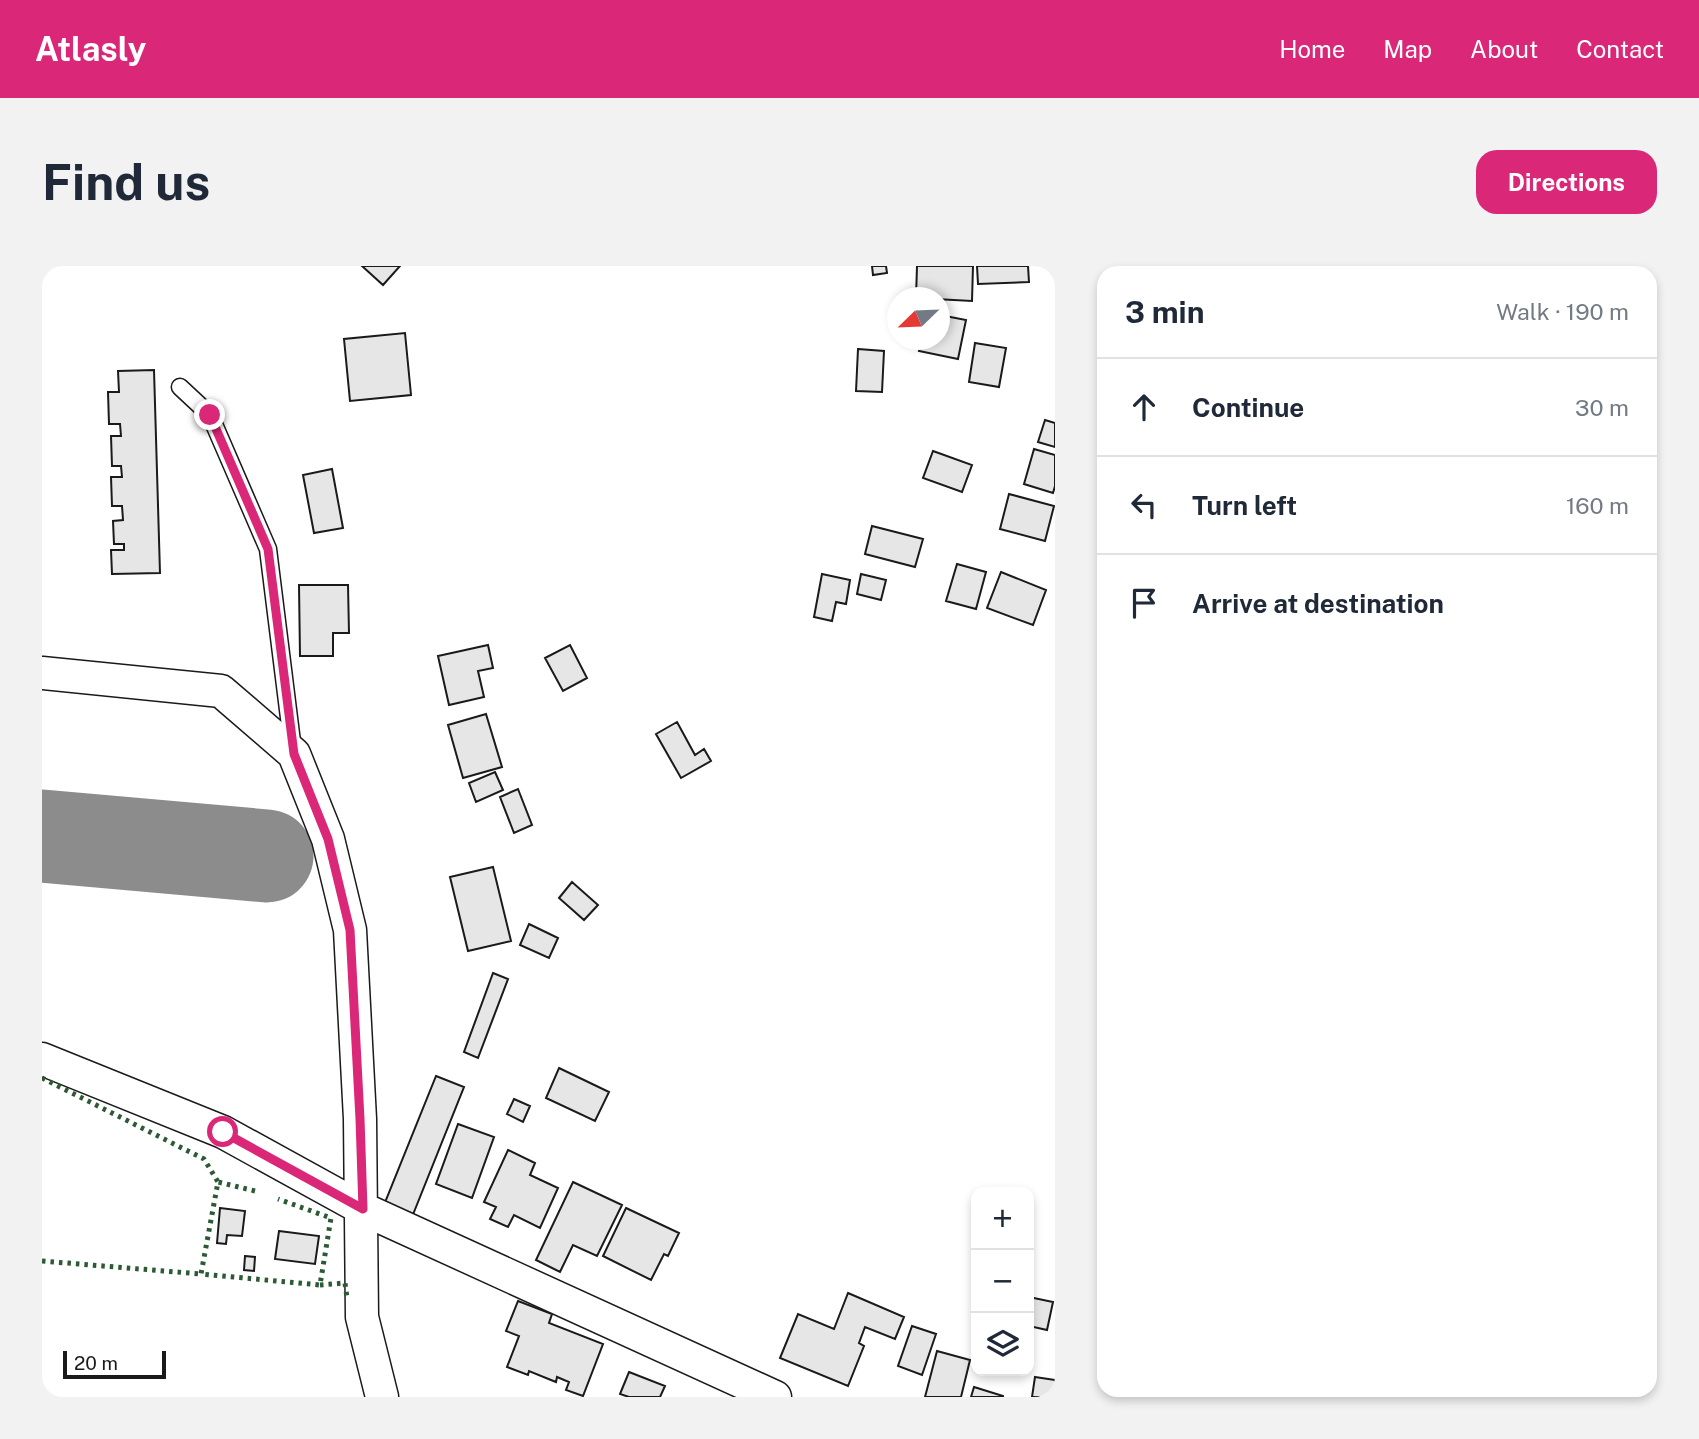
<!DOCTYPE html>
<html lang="en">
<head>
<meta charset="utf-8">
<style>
  body { margin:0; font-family:"Public Sans",sans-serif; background:#f2f2f3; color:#1f2937 }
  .controls { position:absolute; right:21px; bottom:21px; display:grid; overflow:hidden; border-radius:14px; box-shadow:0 4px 10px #0003 }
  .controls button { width:63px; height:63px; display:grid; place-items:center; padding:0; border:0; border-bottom:2px solid #e0e1e3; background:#fff; color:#1f2937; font:35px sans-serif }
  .compass { position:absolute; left:845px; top:21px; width:63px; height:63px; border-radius:50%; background:#fff; box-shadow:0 4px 10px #0003; rotate:247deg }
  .scale { position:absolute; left:21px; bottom:18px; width:103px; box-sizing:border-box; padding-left:7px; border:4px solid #1a1a1a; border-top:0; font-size:19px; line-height:24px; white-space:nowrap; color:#1a1a1a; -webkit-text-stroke:5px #fff; paint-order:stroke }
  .stop { position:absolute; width:21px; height:21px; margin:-16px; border:5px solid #db2777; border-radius:50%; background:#fff }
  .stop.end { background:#db2777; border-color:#fff; box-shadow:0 2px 7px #0008 }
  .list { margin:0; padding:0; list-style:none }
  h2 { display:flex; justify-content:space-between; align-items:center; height:91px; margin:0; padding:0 28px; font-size:30px }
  h2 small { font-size:23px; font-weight:400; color:#747a83 }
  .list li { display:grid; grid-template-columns:46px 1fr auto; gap:21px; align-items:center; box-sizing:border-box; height:98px; padding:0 28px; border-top:2px solid #e0e1e3 }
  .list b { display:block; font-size:26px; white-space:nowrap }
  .list em { font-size:23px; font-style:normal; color:#747a83 }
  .icon { flex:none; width:38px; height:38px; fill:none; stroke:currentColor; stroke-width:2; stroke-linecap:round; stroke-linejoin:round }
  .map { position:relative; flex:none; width:1013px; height:1131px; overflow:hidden; border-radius:21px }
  header { display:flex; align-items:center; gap:42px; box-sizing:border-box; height:98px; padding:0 35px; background:#db2777; color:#fff }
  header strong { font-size:33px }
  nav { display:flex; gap:38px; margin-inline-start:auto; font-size:24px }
  .intro { display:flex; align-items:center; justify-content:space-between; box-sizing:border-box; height:168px; padding:0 42px }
  h1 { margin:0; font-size:49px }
  .button { padding:18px 32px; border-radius:21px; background:#db2777; color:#fff; font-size:24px; font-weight:700 }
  main { display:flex; gap:42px; padding:0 42px }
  aside { flex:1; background:#fff; border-radius:21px; box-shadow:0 4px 10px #0003 }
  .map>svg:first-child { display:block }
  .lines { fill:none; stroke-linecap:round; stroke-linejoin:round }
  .taxiway { stroke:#8c8c8c; stroke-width:93 }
  .building { fill:#e6e6e6; stroke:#1a1a1a; stroke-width:2 }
  .lane-casing { stroke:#1a1a1a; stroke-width:19 }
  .street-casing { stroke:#1a1a1a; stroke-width:35 }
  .lane { stroke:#fff; stroke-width:16 }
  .street { stroke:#fff; stroke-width:32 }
  .hedge { stroke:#2b5a34; stroke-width:5; stroke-dasharray:3.5 5; stroke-linecap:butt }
  .route { stroke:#db2777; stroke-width:9 }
</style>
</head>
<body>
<header>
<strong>Atlasly</strong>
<nav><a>Home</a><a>Map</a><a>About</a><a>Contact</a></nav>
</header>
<div class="intro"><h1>Find us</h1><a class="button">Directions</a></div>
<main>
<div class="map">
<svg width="1013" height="1131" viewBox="0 0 1013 1131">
  <rect width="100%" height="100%" fill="#fff"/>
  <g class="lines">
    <path class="taxiway" d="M0,570L225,590"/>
  </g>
  <path class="building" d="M320,0H358L341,19Z
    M830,0H844L845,7L831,9Z
    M875,0H931L930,35L874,32Z
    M935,0H986L987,16L936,18Z
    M898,49L924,54L916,93L877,85L879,74H898Z
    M363,67L369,129L308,135L302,73Z
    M933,77L964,82L957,121L927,116Z
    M816,83L842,85L840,126L814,125Z
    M112,104L118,307L70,308L69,284H82V278H72L71,255L81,254L80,240H70L69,211H80L79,200H70L69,170H79L78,158H67L66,126H77L76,105Z
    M1003,154L1013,157V181L996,176Z
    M992,183L1013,189V220L1011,227L982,218Z
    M891,185L930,199L920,226L881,212Z
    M290,203L301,262L272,267L261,209Z
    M967,228L1012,240L1003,275L958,263Z
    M830,260L881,273L873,301L823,288Z
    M915,298L944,306L934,343L904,335Z
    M959,306L1004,324L991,359L945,342Z
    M780,308L808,314L804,338L794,336L790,355L772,351Z
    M819,308L844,314L839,334L815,328Z
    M257,319H306L307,367H291V390H258Z
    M446,379L451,402L436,405L442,431L407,439L396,390Z
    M528,379L545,412L521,425L503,392Z
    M444,448L460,501L421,512L406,459Z
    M635,456L653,489L662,483L669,495L639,512L614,468Z
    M453,506L461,524L434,536L427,517Z
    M476,523L490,559L472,567L458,531Z
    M451,601L469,675L426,685L408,611Z
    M530,616L556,639L542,654L517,632Z
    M487,658L516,672L507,692L478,679Z
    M451,707L466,713L436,792L422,786Z
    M517,802L567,826L553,855L504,832Z
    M394,810L422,821L370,951L342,939Z
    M472,833L488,840L481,856L465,848Z
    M416,858L452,871L430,932L394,918Z
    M466,884L493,897L488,909L516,922L498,962L472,949L466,961L448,953L454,941L442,936Z
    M531,916L580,939L555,990L531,979L518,1006L494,994Z
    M178,942L203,945L200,970L185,969L184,978L175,977Z
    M584,942L637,967L626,990L622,988L609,1014L561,990Z
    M237,965L277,970L273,998L233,993Z
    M203,990L213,991L212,1005L202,1004Z
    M806,1027L862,1051L853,1073L823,1061L817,1077L822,1080L806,1120L738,1092L756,1048L792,1063Z
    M987,1031L1011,1036L1005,1064L987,1060Z
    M476,1035L510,1048L507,1057L561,1078L541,1130L524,1124L527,1116L515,1111L514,1116L487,1105L486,1109L465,1101L477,1070L464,1065Z
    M870,1060L894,1068L880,1109L856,1100Z
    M895,1085L928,1094L919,1131H883Z
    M587,1106L623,1120L618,1131H587L578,1128Z
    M993,1111L1013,1114V1131H990Z
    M932,1121L961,1130V1131H929Z"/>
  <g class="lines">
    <g class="lane-casing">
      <path id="lane" d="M138,121L168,149L226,283L251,484"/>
    </g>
    <g class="street-casing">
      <path id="street" d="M0,407L179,425L252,488L286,573L308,664L318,853L320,1051L340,1131
        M0,793L181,866L321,943L733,1131"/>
    </g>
    <use href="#lane" class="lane"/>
    <use href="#street" class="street"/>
    <path class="hedge" d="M0,812L162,893L176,916
      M213,925L176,916L159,1008L278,1019L289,952L236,933
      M0,995L159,1008
      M278,1019L303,1017L305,1032"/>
  </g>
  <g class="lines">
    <path class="route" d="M168,149L226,283L252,488L286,573L308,664L318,853L321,943L181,866"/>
  </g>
</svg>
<div class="controls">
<button>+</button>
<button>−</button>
<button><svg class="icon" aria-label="layers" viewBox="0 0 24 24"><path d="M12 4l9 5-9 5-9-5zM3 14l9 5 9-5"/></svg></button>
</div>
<svg class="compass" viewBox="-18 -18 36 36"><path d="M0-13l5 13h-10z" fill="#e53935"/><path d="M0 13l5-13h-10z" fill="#747a83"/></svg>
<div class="scale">20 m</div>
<div class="stop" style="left:181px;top:866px"></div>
<div class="stop end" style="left:168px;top:149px"></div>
</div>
<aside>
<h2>3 min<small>Walk · 190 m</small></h2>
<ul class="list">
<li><svg class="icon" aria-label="ahead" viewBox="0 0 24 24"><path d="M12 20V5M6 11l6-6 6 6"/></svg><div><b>Continue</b></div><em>30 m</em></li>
<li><svg class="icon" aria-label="left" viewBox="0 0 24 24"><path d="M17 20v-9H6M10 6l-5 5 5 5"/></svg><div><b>Turn left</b></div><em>160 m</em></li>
<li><svg class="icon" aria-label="arrive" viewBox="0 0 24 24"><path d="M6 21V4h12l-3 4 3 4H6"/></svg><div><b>Arrive at destination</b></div></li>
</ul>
</aside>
</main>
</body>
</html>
